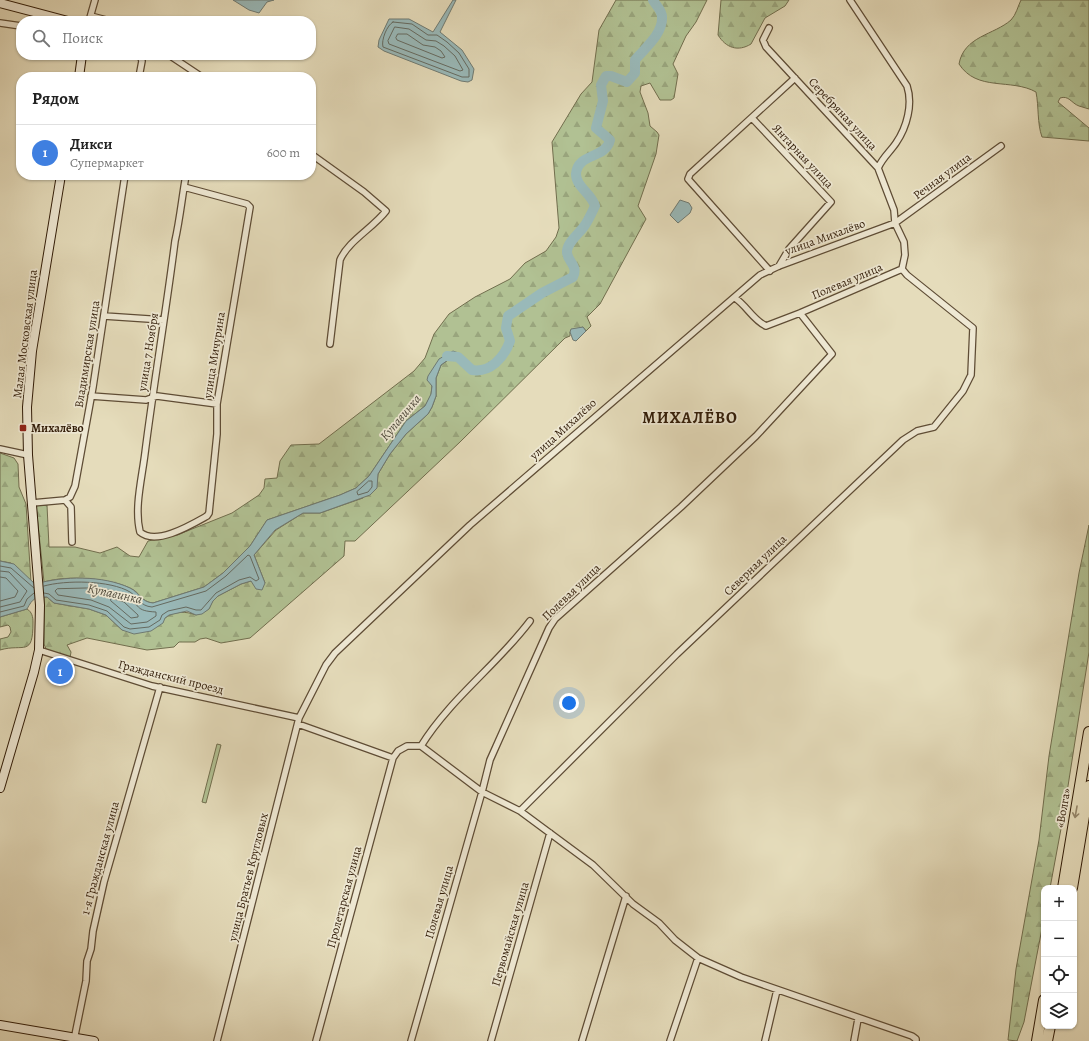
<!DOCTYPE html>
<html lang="ru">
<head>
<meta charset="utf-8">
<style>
  body { margin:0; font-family:Alegreya,serif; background:#f6f6f6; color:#222 }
  .controls { position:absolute; right:12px; bottom:12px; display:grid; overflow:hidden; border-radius:8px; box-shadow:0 1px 3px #0004 }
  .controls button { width:36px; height:36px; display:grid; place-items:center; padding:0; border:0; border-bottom:1px solid #e0e0e0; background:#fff; color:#222; font:20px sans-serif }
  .you { position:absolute; left:569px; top:703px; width:14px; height:14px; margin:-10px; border:3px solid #fff; border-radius:50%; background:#1a73e8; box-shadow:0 0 0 6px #1a73e833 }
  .badge { display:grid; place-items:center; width:26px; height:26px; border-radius:50%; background:#8f2418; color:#fff; font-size:13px; font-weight:700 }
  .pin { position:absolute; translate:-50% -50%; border:2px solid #fff; box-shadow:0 1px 4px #0006 }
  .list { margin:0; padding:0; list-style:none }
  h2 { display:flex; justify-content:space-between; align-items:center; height:52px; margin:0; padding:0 16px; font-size:17px }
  h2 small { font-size:13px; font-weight:400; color:#767676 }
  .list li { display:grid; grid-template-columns:26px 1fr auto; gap:12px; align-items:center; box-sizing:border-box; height:56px; padding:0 16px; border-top:1px solid #e0e0e0 }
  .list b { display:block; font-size:15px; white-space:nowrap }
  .list p { margin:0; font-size:13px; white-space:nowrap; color:#767676 }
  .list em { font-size:13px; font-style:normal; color:#767676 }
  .icon { flex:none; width:22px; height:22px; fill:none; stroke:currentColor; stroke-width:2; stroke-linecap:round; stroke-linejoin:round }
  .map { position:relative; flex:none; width:1089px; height:1041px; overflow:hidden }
  .search { position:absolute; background:#fff; box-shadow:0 1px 3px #0004; left:16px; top:16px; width:300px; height:44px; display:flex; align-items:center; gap:10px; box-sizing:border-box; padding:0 14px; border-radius:16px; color:#767676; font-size:15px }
  .panel { position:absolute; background:#fff; box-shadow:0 1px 3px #0004; left:16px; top:72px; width:300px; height:108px; border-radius:16px }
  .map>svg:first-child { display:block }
  .grass { fill:#b1c193; stroke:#716e4e }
  .forest { fill:url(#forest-firs); stroke:#716e4e }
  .water { fill:#99b9b9; stroke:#6f7a72 }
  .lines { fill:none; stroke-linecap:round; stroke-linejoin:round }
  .shore { stroke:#656a60; stroke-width:1 }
  .river { stroke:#99b9b9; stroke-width:10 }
  .street-casing { stroke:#5e4c35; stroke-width:8 }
  .secondary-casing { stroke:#311c08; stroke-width:10 }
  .highway-casing { stroke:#311c08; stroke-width:12 }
  .street { stroke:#eee8d3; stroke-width:5.5 }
  .secondary { stroke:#eee8d3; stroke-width:8 }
  .highway { stroke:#e5dcbb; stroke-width:10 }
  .oneway { stroke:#94866a }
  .poi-dot { fill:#8f2418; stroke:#eee8d3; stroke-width:1.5 }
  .labels { text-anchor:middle; stroke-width:3.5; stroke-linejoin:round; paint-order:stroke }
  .street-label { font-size:12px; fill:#311c08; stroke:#eee8d3 }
  .poi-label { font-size:12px; font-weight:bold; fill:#311c08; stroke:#eee8d3; text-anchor:start }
  .water-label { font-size:13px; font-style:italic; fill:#504b3d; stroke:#eee8d3 }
  .district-label { font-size:16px; font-weight:bold; letter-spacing:1px; fill:#311c08; stroke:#eee8d3 }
</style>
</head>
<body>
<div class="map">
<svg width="1089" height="1041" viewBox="0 0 1089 1041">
  <defs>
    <pattern id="forest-firs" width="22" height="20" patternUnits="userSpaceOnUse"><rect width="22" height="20" fill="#b1c193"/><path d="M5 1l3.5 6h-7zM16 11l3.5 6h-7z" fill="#99a57d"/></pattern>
  </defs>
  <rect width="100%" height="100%" fill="#e5dcbb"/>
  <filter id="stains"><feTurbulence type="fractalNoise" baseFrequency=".005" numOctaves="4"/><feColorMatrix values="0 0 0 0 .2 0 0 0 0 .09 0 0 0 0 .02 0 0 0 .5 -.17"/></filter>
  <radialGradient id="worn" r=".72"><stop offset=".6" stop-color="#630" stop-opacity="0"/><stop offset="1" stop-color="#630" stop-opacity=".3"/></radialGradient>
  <path class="grass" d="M217,744L221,745L206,803L202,802Z"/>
  <path class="forest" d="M616,0H707L696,22L686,36L673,64L678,74L674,98L671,100H660L650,83L641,86L640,92L648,113L650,126L657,132L659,135L656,154L638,206L646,219L600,304L587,317L591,326L586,331L583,327L570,332V336L565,338L460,442L355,541H345L344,556L250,638L221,643L206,638L200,639L195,642H179L174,647L147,650L87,638L67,645L71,652L70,658L47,651L44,644V597H47L54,603L89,609L106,615L122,630L165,618C174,611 186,611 196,615L209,609L213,600L218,596L241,584L251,581L265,583L254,555L276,530L303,513H320L363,498L377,482L378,474L390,454L406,434L428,414L432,407L436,396V378L441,365L448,360H457L449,352L430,382L432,386L431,395L425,406L406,421L369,476L356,488L340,495L267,520L250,546L223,573L204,587L153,603C141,602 140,592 130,588C109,578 67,575 44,582L36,505H47L49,547H75L100,553L117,547L130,556L139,557L148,541L177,535L232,513L259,495L264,488L265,479L277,478L280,461L291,445L319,444L414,371L425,358L434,334L449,314L475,297L510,279L525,263L546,251L556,237L559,228L552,142L581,94L592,82L599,30Z
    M721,0H789L785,6L765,18L751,44C738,52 726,48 718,35Z
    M1021,0H1089V109C1086,108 1082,107 1079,106C1071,103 1069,95 1060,98L1058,102L1089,128V141L1042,137C1037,123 1039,107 1036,92C1011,78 977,92 959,64C964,36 994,35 1011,20C1016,15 1018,6 1021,0Z
    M0,453L14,458L18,464L19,487L26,504L31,582L11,563L0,561Z
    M1089,525V652L1063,818L1050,888H1044V918L1024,1022L1017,1041L1008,1040L1016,969L1039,840L1049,756L1079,573Z
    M27,609C32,612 33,617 33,622C33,658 24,643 0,650V639L8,637L11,632L10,627L8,625L0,627V617Z"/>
  <path class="water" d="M233,0H274L267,2L259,13L249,10Z
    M453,0H456L440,32L462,50L474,69L472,80L468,82L461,81L384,51L378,47L379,40L389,19H409L433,32Z
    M680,200L689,203L692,208L690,213L678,223L670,215Z
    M583,327L586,331L576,341L573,340L570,332L571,329Z
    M453,351L458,353L460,358L448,360L441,365L436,378V396L432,407L428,414L406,434L390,454L378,474L377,488L370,495L320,513H303L275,530L254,555L265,583L262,590L256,589L251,581L241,584L218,596L213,601L209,609L202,614L196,615L187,611L169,615L165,618L163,623L151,631L134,634L122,630L106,615L89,609L54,603L47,597C35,597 33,598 27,609L0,617V561L14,564L35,584C64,576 102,575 130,588C140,593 141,602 153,603L204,587L223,573L250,546L267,520L340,495L356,488L369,476L406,421L425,406L431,394L432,386L427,380L428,376L439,359Z"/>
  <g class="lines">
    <path class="shore" d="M393,22L412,24L428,35H437L447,42L459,53L469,69V77H462L383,47C381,40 387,25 393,22Z
      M395,27L409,29L426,40L436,41L444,46L455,56L463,70L460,71L389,44L388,41Z
      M398,34H407L423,45L435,47L441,51L445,57L442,58L397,40L396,38Z
      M369,481H372V487L368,492L358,495L357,492Z
      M0,566L11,568L34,588
      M0,571L9,572L27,591L20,602L0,607
      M0,577L6,578L18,591L15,597L0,601
      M44,586C65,580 110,580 130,592C139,598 140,606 152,607L206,591L226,576L248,555L250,556L259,579L256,581L250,577L239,580L216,593L201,610H196L186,607L168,611L162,615L160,620L149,627L130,629L124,627L107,611L89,605L56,600L49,594L44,593
      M87,588C100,589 115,589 127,597C141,605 134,611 156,612V616L147,622L131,624L109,607L91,600L58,595L55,591L57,589Z
      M111,598L124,602L138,615V617L131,618L111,601Z
      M0,612L24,606L27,599L34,593"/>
    <path class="river" d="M447,356L458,357L472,370C490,373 504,358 510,341L506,328L508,316L542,293L573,277C579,265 566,261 567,251C568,241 580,233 585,225C589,219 592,212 595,206C591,193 576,187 576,174C577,153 606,159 610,140L596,128L603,101L601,85L606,76H611L627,82L635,73V60C645,48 663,34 662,17C662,10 656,6 653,0"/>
    <g class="street-casing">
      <path id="street" d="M850,0L907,86C913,104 907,127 896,143C890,152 883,157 878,168
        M91,16L110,21
        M89,21L95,0
        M0,23L21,26
        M169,55L202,77
        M139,77L142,61L140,55
        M752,118L831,202L789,249L779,266
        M311,154L364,192L386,211C373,228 348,241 340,260L330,344
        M184,187L247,204L250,207L217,404V434L209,513L207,516C191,525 156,546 140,532C134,508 142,478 145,453C154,382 166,312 175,241C180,219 182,197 186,175
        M770,271L688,179L690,174L795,78
        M735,298C747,306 753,320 766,326L800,313L902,269
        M104,316L164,320
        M91,396L146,400L157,396L217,404
        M0,449L28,455
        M65,500L71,507L72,542
        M32,503L65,500L70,497L75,486L93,387L125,175
        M39,650L152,686L299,718
        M298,724L393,758L398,751L407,746H421L482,792L520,811L593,865L633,904L659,923L675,940L698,958L741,977L912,1036L916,1039V1041
        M421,746C450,699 497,665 530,621
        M520,811L677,654L903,440L917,431L934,427L963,391L971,375L973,328L907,275L902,269L905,255L904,242L895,223L894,210L878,168L766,47L763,40L769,28
        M74,1040L86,981L87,961L91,949L93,931L104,882L160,687
        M217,1041L299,718L326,665L335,653L470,525L760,275L779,266L895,223L1001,146
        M316,1041L393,758
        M411,1041L482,792L490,760L549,628L555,619L681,507L756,436L832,354L800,313
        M491,1041L550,833
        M582,1041L626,896
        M670,1041L698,958
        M765,1041L777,990
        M854,1041L858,1019"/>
    </g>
    <g class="secondary-casing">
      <path id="secondary" d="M0,3L68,21
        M79,77L82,55
        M0,788L34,672L39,650L40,605L28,455L27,407L32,351L61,175
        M0,1025L94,1041"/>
    </g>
    <g class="highway-casing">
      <path id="highway" d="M1063,888L1089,732
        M1072,888L1089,786
        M1037,1041L1044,1000
        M1047,1041L1050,1026"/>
    </g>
    <use href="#street" class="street"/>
    <use href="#secondary" class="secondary"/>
    <use href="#highway" class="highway"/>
  </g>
  <defs><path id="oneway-shaft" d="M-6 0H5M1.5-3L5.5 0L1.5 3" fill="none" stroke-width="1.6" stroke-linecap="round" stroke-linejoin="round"/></defs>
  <use class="oneway" href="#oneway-shaft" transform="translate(1076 812) rotate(100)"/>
  <rect class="poi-dot" x="19" y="424" width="8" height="8" rx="2"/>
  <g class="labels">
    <g class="street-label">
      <text transform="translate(843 114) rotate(47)" y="4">Серебряная улица</text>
      <text transform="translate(803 156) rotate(47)" y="4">Янтарная улица</text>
      <text transform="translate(942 176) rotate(-37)" y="4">Речная улица</text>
      <text transform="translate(825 237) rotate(-20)" y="4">улица Михалёво</text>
      <text transform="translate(847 281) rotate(-23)" y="4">Полевая улица</text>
      <text transform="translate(25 334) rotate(-83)" y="4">Малая Московская улица</text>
      <text transform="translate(148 352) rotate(-81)" y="4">улица 7 Ноября</text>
      <text transform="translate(87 354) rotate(-81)" y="4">Владимирская улица</text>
      <text transform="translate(214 355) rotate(-81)" y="4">улица Мичурина</text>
      <text transform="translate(563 429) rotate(-42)" y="4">улица Михалёво</text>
      <text transform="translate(755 565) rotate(-44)" y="4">Северная улица</text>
      <text transform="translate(571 592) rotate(-44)" y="4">Полевая улица</text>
      <text transform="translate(171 677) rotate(14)" y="4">Гражданский проезд</text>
      <text transform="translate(1063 808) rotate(-80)" y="4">«Волга»</text>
      <text transform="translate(100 858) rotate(-75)" y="4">1-я Гражданская улица</text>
      <text transform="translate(248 877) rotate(-76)" y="4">улица Братьев Кругловых</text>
      <text transform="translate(344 897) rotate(-75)" y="4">Пролетарская улица</text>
      <text transform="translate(439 902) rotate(-74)" y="4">Полевая улица</text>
      <text transform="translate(510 934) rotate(-74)" y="4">Первомайская улица</text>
    </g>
    <g class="poi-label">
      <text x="31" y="432">Михалёво</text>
    </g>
    <g class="water-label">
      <text transform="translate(400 417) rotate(-50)" y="5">Купавинка</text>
      <text transform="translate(115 593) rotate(12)" y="5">Купавинка</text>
    </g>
    <g class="district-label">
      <text x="690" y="423">МИХАЛЁВО</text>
    </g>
  </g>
  <rect width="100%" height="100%" filter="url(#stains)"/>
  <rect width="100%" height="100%" fill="url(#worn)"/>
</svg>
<div class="controls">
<button>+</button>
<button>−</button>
<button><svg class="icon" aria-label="locate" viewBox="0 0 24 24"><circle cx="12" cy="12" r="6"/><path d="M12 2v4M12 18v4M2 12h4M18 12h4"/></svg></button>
<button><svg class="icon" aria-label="layers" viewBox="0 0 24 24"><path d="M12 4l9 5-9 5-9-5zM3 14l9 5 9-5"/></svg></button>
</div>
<div class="you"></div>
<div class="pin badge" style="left:60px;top:671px;background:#3f7fe0">1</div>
<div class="search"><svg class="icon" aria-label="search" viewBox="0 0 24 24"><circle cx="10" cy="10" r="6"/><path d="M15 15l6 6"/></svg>Поиск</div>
<section class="panel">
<h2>Рядом<small></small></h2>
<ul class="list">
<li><span class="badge" style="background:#3f7fe0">1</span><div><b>Дикси</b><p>Супермаркет</p></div><em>600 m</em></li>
</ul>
</section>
</div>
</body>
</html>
